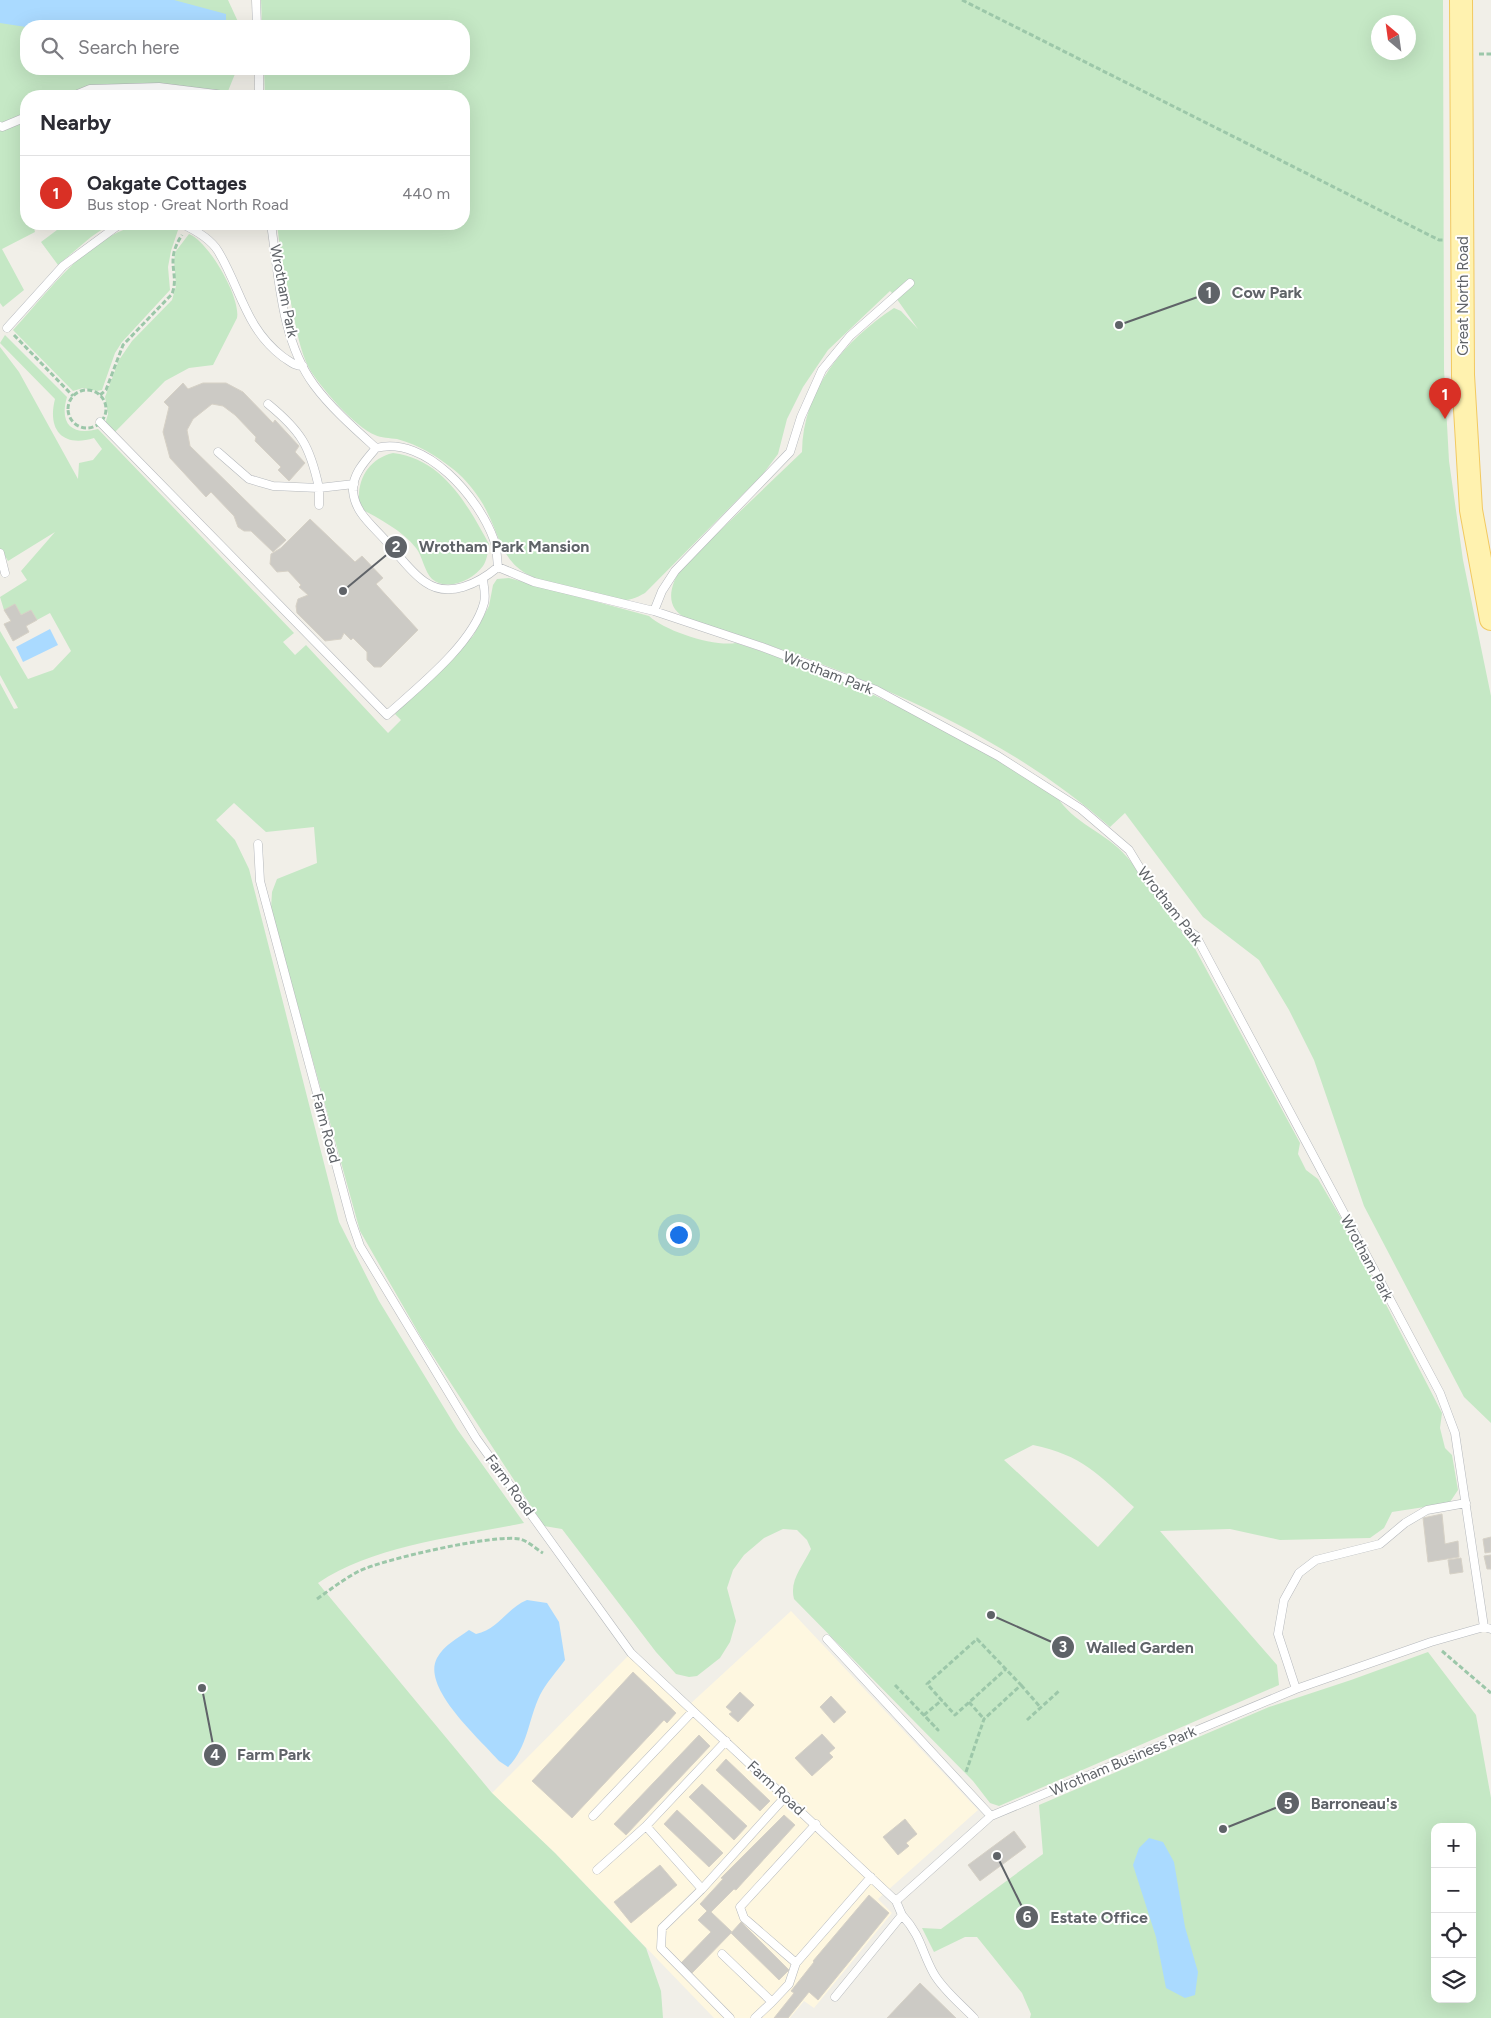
<!DOCTYPE html>
<html lang="en">
<head>
<meta charset="utf-8">
<style>
  body { margin:0; font-family:Figtree,sans-serif; background:#f7f7f7; color:#2b2b33 }
  .controls { position:absolute; right:15px; bottom:15px; display:grid; overflow:hidden; border-radius:10px; box-shadow:0 5px 20px #0002 }
  .controls button { width:45px; height:45px; display:grid; place-items:center; padding:0; border:0; border-bottom:1px solid #e1e1e2; background:#fff; color:#2b2b33; font:25px sans-serif }
  .compass { position:absolute; left:1371px; top:15px; width:45px; height:45px; border-radius:50%; background:#fff; box-shadow:0 5px 20px #0002; rotate:331deg }
  .you { position:absolute; left:678px; top:1234px; width:18px; height:18px; margin:-12px; border:4px solid #fff; border-radius:50%; background:#1a73e8; box-shadow:0 0 0 8px #1a73e833 }
  .badge { display:grid; place-items:center; width:32px; height:32px; border-radius:50%; background:#d93025; color:#fff; font-size:16px; font-weight:700 }
  .pin { position:absolute; translate:-50% -41px; filter:drop-shadow(0 1px 2px #0008) }
  .pin::after { content:''; position:absolute; top:26px; width:18px; height:15px; background:inherit; clip-path:polygon(0 0,100% 0,50% 100%) }
  .list { margin:0; padding:0; list-style:none }
  h2 { display:flex; justify-content:space-between; align-items:center; height:65px; margin:0; padding:0 20px; font-size:21px }
  h2 small { font-size:16px; font-weight:400; color:#7c7c81 }
  .list li { display:grid; grid-template-columns:32px 1fr auto; gap:15px; align-items:center; box-sizing:border-box; height:75px; padding:0 20px; border-top:1px solid #e1e1e2 }
  .list b { display:block; font-size:19px; white-space:nowrap }
  .list p { margin:0; font-size:16px; white-space:nowrap; color:#7c7c81 }
  .list em { font-size:16px; font-style:normal; color:#7c7c81 }
  .icon { flex:none; width:28px; height:28px; fill:none; stroke:currentColor; stroke-width:2; stroke-linecap:round; stroke-linejoin:round }
  .map { position:relative; flex:none; width:1491px; height:2018px; overflow:hidden }
  .search { position:absolute; background:#fff; box-shadow:0 5px 20px #0002; left:20px; top:20px; width:450px; height:55px; display:flex; align-items:center; gap:12px; box-sizing:border-box; padding:0 18px; border-radius:20px; color:#7c7c81; font-size:19px }
  .panel { position:absolute; background:#fff; box-shadow:0 5px 20px #0002; left:20px; top:90px; width:450px; height:140px; border-radius:20px }
  .map>svg:first-child { display:block }
  .commercial { fill:#fef7e0 }
  .green { fill:#c5e8c5; fill-rule:evenodd }
  .water { fill:#aadaff }
  .building { fill:#cccac5; stroke:#d6d1c6 }
  .lines { fill:none; stroke-linecap:round; stroke-linejoin:round }
  .service-casing { stroke:#b5b8bc; stroke-width:9 }
  .primary-casing { stroke:#f2c960; stroke-width:24 }
  .path { stroke:#9cc7a9; stroke-width:3; stroke-dasharray:5 2.5; stroke-linecap:butt }
  .service { stroke:#fff; stroke-width:8 }
  .primary { stroke:#fff2af; stroke-width:22 }
  .labels { text-anchor:middle; stroke-width:4; stroke-linejoin:round; paint-order:stroke }
  .street-label { font-size:15px; fill:#5f6368; stroke:#fff }
  .leader { fill:none; stroke:#5f6368; stroke-width:2 }
  .callout-dot { fill:#5f6368; stroke:#fff; stroke-width:2 }
  .mark-label { font-size:15px; text-anchor:middle; font-weight:bold; fill:#fff }
  .callout-label { font-size:16px; text-anchor:middle; font-weight:bold; fill:#5f6368; stroke:#fff; stroke-width:4; stroke-linejoin:round; paint-order:stroke }
</style>
</head>
<body>
<div class="map">
<svg width="1491" height="2018" viewBox="0 0 1491 2018">
  <rect width="100%" height="100%" fill="#f1efe8"/>
  <path class="commercial" d="M791,1611L978,1810L878,1899L892,1913L814,2008L804,2001L790,2018H714L555,1853L492,1793L631,1653L689,1705Z"/>
  <path class="green" d="M0,0H228L240,26H26V69H237L226,96H26V224H33L35,232L2,249L24,290L3,307L0,303Z
    M261,0H1443L1444,369L1449,461L1463,560L1491,696V1423L1464,1397L1364,1206L1314,1060L1289,1010L1259,960L1203,917L1125,813L1110,827C994,724 833,663 688,619C663,608 670,585 682,567L802,452C803,389 844,341 894,308L901,311L918,329L894,295L890,291L828,350L803,387L787,419L778,454L763,474L645,593C623,606 611,599 588,593C567,588 532,581 517,567C501,553 497,531 488,514C481,498 467,480 453,469C435,455 419,445 397,439C390,438 381,438 375,435C356,428 319,386 309,368C300,351 297,331 293,313C287,283 280,254 277,224H464V96H265L264,69H464V26H262ZM1378,22H1408V52H1378Z
    M65,224H110L91,237L58,265L41,242Z
    M142,224C153,224 171,223 178,230L171,251L168,267L170,290L122,342L115,353L102,390L97,391L83,388L73,391L13,330C50,290 87,236 142,224Z
    M189,234C209,242 241,298 237,318L213,365L189,368L165,381L114,433L105,424L108,414L105,397L119,360L132,341L172,300L176,286L174,260L176,251Z
    M5,335L67,397C59,424 72,436 98,429L294,633L283,642L295,655L306,645L388,733L401,720L395,714L473,636L489,606L493,585L497,579L509,578L649,616C665,631 714,647 736,643C769,654 802,664 834,677C911,710 985,751 1056,795C1073,824 1106,832 1127,857C1149,882 1167,911 1186,938L1193,945L1300,1143L1298,1154L1306,1170L1318,1179L1344,1223L1442,1413L1440,1428L1445,1448L1452,1455L1458,1490L1450,1502L1444,1504L1392,1512L1384,1528L1370,1538L1280,1540L1230,1529L1160,1531L1277,1665L1279,1685L999,1806L990,1803L973,1781L794,1599C789,1580 803,1566 811,1549L807,1540L797,1530L783,1529L764,1538L744,1555L733,1570L727,1588L736,1621L730,1642L720,1658L697,1676L689,1677L676,1674L656,1652L562,1529L544,1526L422,1339L360,1231L271,909L272,892L277,879L317,863L314,827L266,832L234,803L216,820L235,840L249,869L339,1222L379,1301L457,1429L524,1523C457,1537 375,1545 318,1583L492,1793L555,1853L646,1948L661,1991L663,2018H0V683L14,709L18,708L0,675V631L28,679L53,670L71,651L50,613L37,620L31,610L21,615L4,610L0,597L27,580L21,571L55,532L8,561L0,548V347L19,372L78,479L79,463L93,460L102,449L94,438C63,448 47,430 55,399L0,343ZM1033,1445C1082,1455 1099,1475 1134,1507L1098,1547L1004,1460Z
    M393,453C443,459 467,504 489,544C488,552 487,560 483,566C473,580 447,592 432,579C424,571 423,557 416,548C402,530 379,519 360,508C355,483 367,459 393,453Z
    M1428,1652L1476,1715L1491,1798V2018H1030L1031,2014L1022,1993L977,1937H965L934,1952L922,1928L941,1929L1043,1854L1039,1805L1269,1707L1351,1680ZM1435,1827H1472V1999H1435Z"/>
  <path class="water" d="M0,0H174L226,14V26L26,27L0,23Z
    M50,629L58,645L23,662L16,647Z
    M527,1600L547,1603L559,1622L565,1660C557,1671 546,1683 540,1695C528,1720 528,1747 508,1767L499,1761C480,1739 421,1688 437,1658C444,1645 458,1638 469,1630L476,1634C498,1630 507,1608 527,1600Z
    M1149,1838L1163,1842L1174,1862L1185,1927L1198,1972L1195,1995L1185,1998L1166,1988L1156,1937L1133,1865L1139,1848Z"/>
  <path class="building" d="M183,383L188,389L203,383H226L243,392L273,423L275,420L299,446L295,452L305,463L289,481L278,470L281,467L255,441L256,437L235,415L223,406L212,404L193,419L187,430L190,446L286,540L273,552L251,531H244L238,527L234,516L211,492L206,497L170,458L163,432L169,407L164,402Z
    M310,519L355,562L362,556L383,578L376,584L418,630L381,667H374L367,660V652L353,638L351,640L344,633L341,639L325,641L297,613L296,606L298,599L308,595L299,587L301,585L288,571L277,572L270,564L271,554L281,548Z
    M15,604L21,615L31,610L37,620L26,626L29,632L13,641L4,624L11,621L4,610Z
    M1442,1514L1445,1544L1458,1541L1459,1557L1428,1562L1423,1518Z
    M1491,1537V1552L1485,1553L1483,1539Z
    M1491,1555V1569H1487L1484,1556Z
    M1461,1558L1463,1572L1450,1574L1448,1560Z
    M633,1672L676,1713L667,1723L664,1720L572,1818L532,1781Z
    M740,1692L754,1705L738,1722L729,1714L732,1712L726,1707Z
    M831,1696L846,1712L834,1723L820,1707Z
    M822,1734L835,1748L829,1753L833,1757L812,1776L795,1758Z
    M699,1735L710,1746L626,1835L614,1824Z
    M726,1759L770,1801L760,1811L716,1770Z
    M702,1784L747,1826L734,1840L689,1797Z
    M677,1810L723,1853L709,1867L664,1824Z
    M784,1815L795,1825L736,1890L734,1889L711,1912L732,1932L692,1973L681,1963L711,1932L698,1920L707,1911L700,1904L723,1879L721,1878Z
    M905,1819L917,1834L906,1843L909,1846L898,1855L883,1837Z
    M1014,1831L1026,1847L980,1881L968,1865Z
    M660,1865L677,1885L631,1923L614,1902Z
    M869,1895L889,1913L818,2000L809,1992L788,2018H774L794,1993L791,1991L814,1962L813,1961Z
    M741,1922L789,1970L779,1980L731,1933Z
    M920,1983L956,2018H887Z"/>
  <g class="lines">
    <g class="service-casing">
      <path id="service" d="M256,0L257,26
        M259,69V96
        M73,96L90,89L159,87L232,96
        M0,126L2,127L26,117
        M182,224C195,230 210,238 218,251C241,289 245,328 283,357C291,362 294,366 303,366
        M271,224C279,277 281,340 314,385C331,408 355,429 376,448C366,460 352,474 353,491C355,513 372,525 386,541C398,554 410,572 425,582C449,599 479,583 498,567L534,582L654,611L762,647L876,690L998,756L1081,809L1129,850L1143,873L1185,928L1196,936L1440,1393L1455,1433L1484,1627
        M7,328L63,266L120,224
        M268,404C301,431 310,446 319,488L354,484
        M100,422L387,715C418,687 473,644 484,603C486,596 484,587 483,580
        M376,448C426,435 479,498 494,540C497,548 497,559 498,567
        M218,452L249,479L273,486L319,488V505
        M0,553L5,573
        M654,611L662,591L675,571L790,452L801,417L822,370L850,336L910,283
        M258,844L260,881L351,1220L360,1246L476,1438L631,1653L896,1901L991,1816
        M827,1639L991,1816L1296,1689L1431,1642L1484,1627L1491,1629
        M1296,1689L1278,1634L1284,1600L1299,1573L1316,1560L1380,1544L1405,1523L1427,1510L1466,1503
        M593,1816L693,1711
        M646,1826L702,1889L662,1928L661,1948L730,2018
        M597,1870L646,1826L726,1741
        M702,1889L786,1796
        M902,1915C922,1937 921,1951 934,1974C944,1991 961,2004 974,2018
        M722,1954L772,2002L755,2018
        M796,1963L744,1918L740,1907L816,1824
        M835,1997L902,1915L896,1901
        M772,2002L789,1984L796,1963L871,1877"/>
    </g>
    <g class="primary-casing">
      <path id="primary" d="M1461,0L1463,375L1471,510L1491,619"/>
    </g>
    <path class="path" d="M962,0L1439,240H1445
      M1479,54H1491
      M14,335L73,396
      M68 409a19 19 0 1 1 38 0a19 19 0 1 1-38 0Z
      M100,395L106,390L123,345L172,294C180,273 164,262 182,235
      M317,1599C331,1589 344,1579 359,1571C385,1559 493,1534 520,1539C528,1541 536,1549 543,1553
      M1442,1651L1491,1693
      M895,1685L938,1730L924,1715L942,1700
      M1021,1685L1041,1708
      M969,1702L984,1719
      M1027,1720L1059,1691
      M966,1772L984,1719L1021,1685L977,1639L927,1684L955,1715L1006,1669"/>
    <use href="#service" class="service"/>
    <use href="#primary" class="primary"/>
  </g>
  <g class="labels">
    <g class="street-label">
      <text transform="translate(284 291) rotate(79)" y="5">Wrotham Park</text>
      <text transform="translate(1463 296) rotate(-90)" y="5">Great North Road</text>
      <text transform="translate(828 673) rotate(21)" y="5">Wrotham Park</text>
      <text transform="translate(1170 906) rotate(52)" y="5">Wrotham Park</text>
      <text transform="translate(326 1128) rotate(75)" y="5">Farm Road</text>
      <text transform="translate(1367 1258) rotate(62)" y="5">Wrotham Park</text>
      <text transform="translate(510 1485) rotate(54)" y="5">Farm Road</text>
      <text transform="translate(1123 1761) rotate(-23)" y="5">Wrotham Business Park</text>
      <text transform="translate(776 1788) rotate(43)" y="5">Farm Road</text>
    </g>
  </g>
  <path class="leader" d="M1119 325L1209 293M343 591L396 547M991 1615L1063 1647M202 1688L215 1755M1223 1829L1288 1803M997 1856L1027 1917"/>
  <g class="callout-dot">
    <circle cx="1119" cy="325" r="5"/>
    <circle cx="343" cy="591" r="5"/>
    <circle cx="991" cy="1615" r="5"/>
    <circle cx="202" cy="1688" r="5"/>
    <circle cx="1223" cy="1829" r="5"/>
    <circle cx="997" cy="1856" r="5"/>
    <circle cx="1209" cy="293" r="12"/>
    <circle cx="396" cy="547" r="12"/>
    <circle cx="1063" cy="1647" r="12"/>
    <circle cx="215" cy="1755" r="12"/>
    <circle cx="1288" cy="1803" r="12"/>
    <circle cx="1027" cy="1917" r="12"/>
  </g>
  <g class="mark-label">
    <text x="1209" y="298">1</text>
    <text x="396" y="552">2</text>
    <text x="1063" y="1652">3</text>
    <text x="215" y="1760">4</text>
    <text x="1288" y="1809">5</text>
    <text x="1027" y="1922">6</text>
  </g>
  <g class="callout-label">
    <text x="1267" y="298">Cow Park</text>
    <text x="504" y="552">Wrotham Park Mansion</text>
    <text x="1140" y="1653">Walled Garden</text>
    <text x="274" y="1760">Farm Park</text>
    <text x="1354" y="1809">Barroneau's</text>
    <text x="1099" y="1923">Estate Office</text>
  </g>
</svg>
<div class="controls">
<button>+</button>
<button>−</button>
<button><svg class="icon" aria-label="locate" viewBox="0 0 24 24"><circle cx="12" cy="12" r="6"/><path d="M12 2v4M12 18v4M2 12h4M18 12h4"/></svg></button>
<button><svg class="icon" aria-label="layers" viewBox="0 0 24 24"><path d="M12 4l9 5-9 5-9-5zM3 14l9 5 9-5"/></svg></button>
</div>
<svg class="compass" viewBox="-18 -18 36 36"><path d="M0-13l5 13h-10z" fill="#e53935"/><path d="M0 13l5-13h-10z" fill="#7c7c81"/></svg>
<div class="you"></div>
<div class="pin badge" style="left:1445px;top:419px">1</div>
<div class="search"><svg class="icon" aria-label="search" viewBox="0 0 24 24"><circle cx="10" cy="10" r="6"/><path d="M15 15l6 6"/></svg>Search here</div>
<section class="panel">
<h2>Nearby<small></small></h2>
<ul class="list">
<li><span class="badge">1</span><div><b>Oakgate Cottages</b><p>Bus stop · Great North Road</p></div><em>440 m</em></li>
</ul>
</section>
</div>
</body>
</html>
